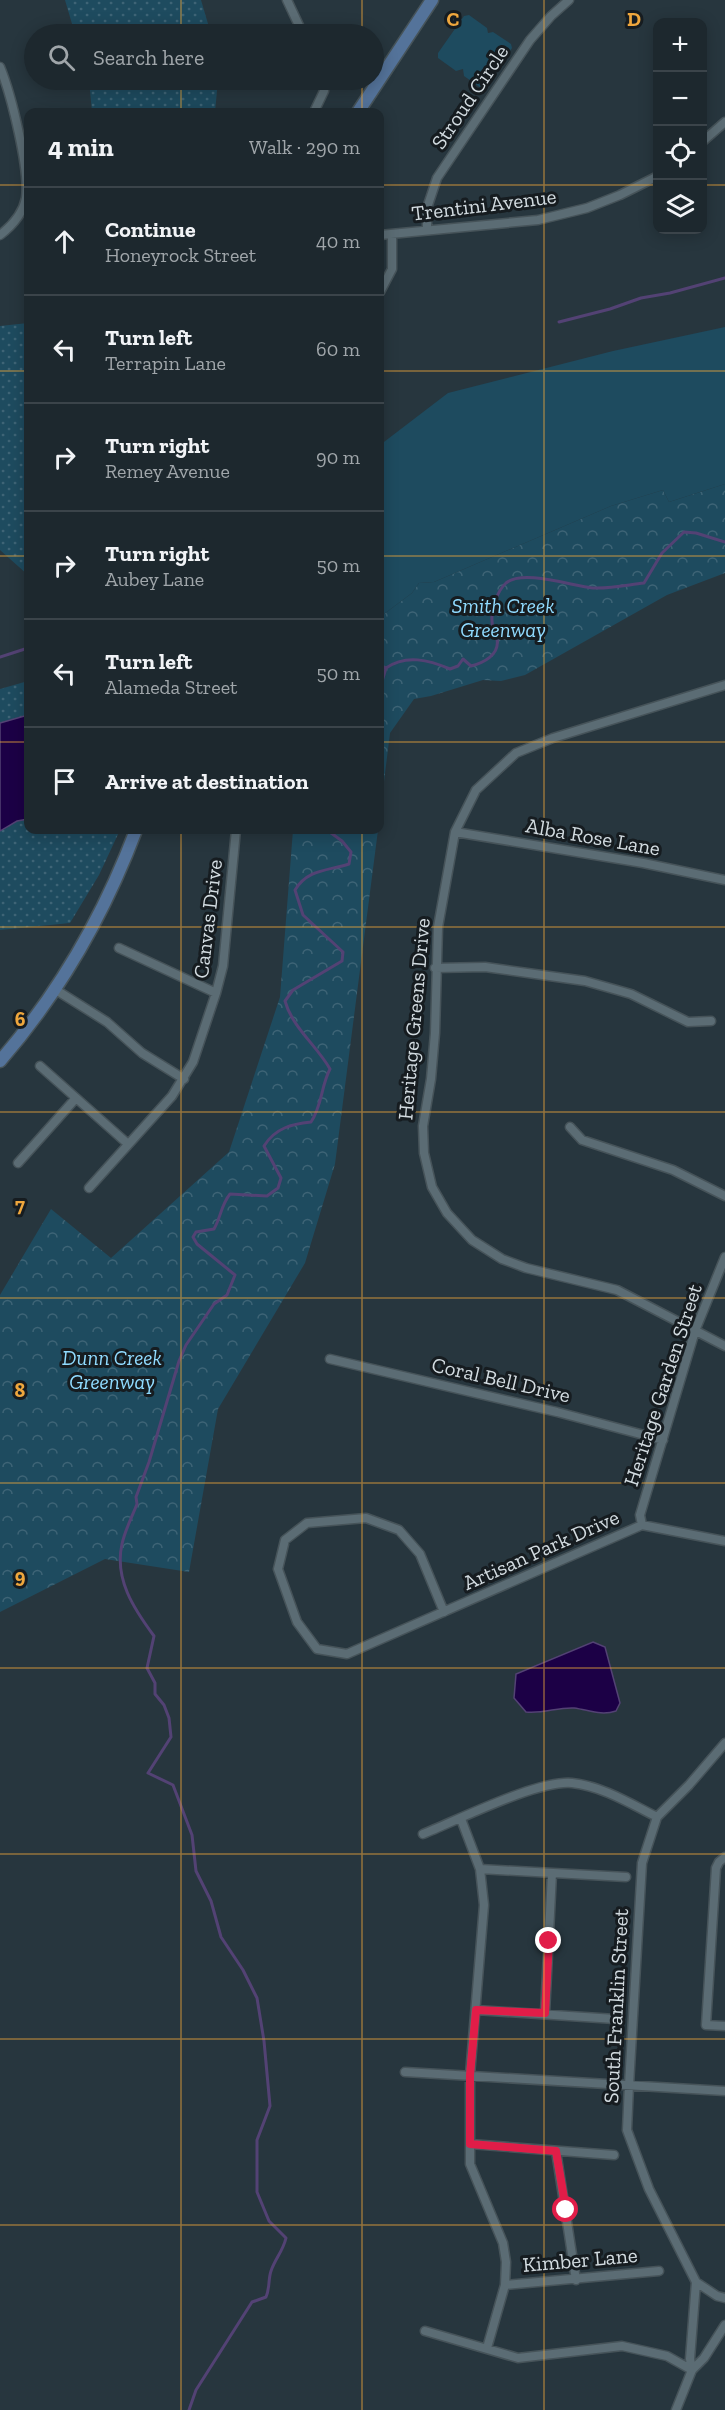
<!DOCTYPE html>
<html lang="en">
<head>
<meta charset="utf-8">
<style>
  body { margin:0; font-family:"Zilla Slab",serif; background:#253036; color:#f1f3f6 }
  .controls { position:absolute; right:18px; top:18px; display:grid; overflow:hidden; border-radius:12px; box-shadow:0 3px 15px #0003 }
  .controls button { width:54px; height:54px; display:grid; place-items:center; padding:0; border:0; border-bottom:2px solid #3b444a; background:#1d282e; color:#f1f3f6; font:30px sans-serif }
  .stop { position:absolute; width:18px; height:18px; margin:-14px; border:4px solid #e11d48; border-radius:50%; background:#fff }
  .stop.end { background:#e11d48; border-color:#fff; box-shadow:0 2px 6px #0008 }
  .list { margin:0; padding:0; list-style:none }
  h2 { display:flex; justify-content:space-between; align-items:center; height:78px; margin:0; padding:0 24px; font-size:26px }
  h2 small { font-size:20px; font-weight:400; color:#a0a6aa }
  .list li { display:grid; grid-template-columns:39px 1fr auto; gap:18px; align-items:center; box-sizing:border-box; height:108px; padding:0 24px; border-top:2px solid #3b444a }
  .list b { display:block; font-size:22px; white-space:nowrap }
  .list p { margin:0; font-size:20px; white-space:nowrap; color:#a0a6aa }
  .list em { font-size:20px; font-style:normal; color:#a0a6aa }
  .icon { flex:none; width:33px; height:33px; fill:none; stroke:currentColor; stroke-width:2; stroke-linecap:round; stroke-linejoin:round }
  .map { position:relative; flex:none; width:725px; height:2410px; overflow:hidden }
  .search { position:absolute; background:#1d282e; box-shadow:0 3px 15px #0003; left:24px; top:24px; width:360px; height:66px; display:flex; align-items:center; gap:15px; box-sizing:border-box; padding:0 21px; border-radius:33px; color:#a0a6aa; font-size:22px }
  .panel { position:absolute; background:#1d282e; box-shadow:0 3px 15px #0003; left:24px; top:108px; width:360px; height:726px; border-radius:12px }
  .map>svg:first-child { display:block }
  .grass { fill:url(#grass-dots) }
  .forest { fill:url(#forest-crowns) }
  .pitch { fill:#1e4b5f }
  .water { fill:#1c0046; stroke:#534274; stroke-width:1.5 }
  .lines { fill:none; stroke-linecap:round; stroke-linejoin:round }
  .stream { stroke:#534274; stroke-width:3 }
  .street-casing { stroke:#465359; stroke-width:11 }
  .secondary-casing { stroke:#465359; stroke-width:15 }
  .street { stroke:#5b6c74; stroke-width:8 }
  .secondary { stroke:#54739a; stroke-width:12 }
  .route { stroke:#e11d48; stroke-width:8 }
  .grid { fill:none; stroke:#efa73d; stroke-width:1.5; stroke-opacity:0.55 }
  .labels { text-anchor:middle; stroke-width:6; stroke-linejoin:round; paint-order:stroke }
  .street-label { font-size:21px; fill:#d2dbe0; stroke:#161c20 }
  .park-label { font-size:21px; font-style:italic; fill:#90dbff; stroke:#161c20 }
  .grid-label { font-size:20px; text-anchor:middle; font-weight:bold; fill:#efa73d; stroke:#161c20; stroke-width:6; stroke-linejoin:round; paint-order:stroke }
</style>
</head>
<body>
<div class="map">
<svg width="725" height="2410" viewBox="0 0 725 2410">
  <defs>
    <pattern id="grass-dots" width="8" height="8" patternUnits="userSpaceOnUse" patternTransform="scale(1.5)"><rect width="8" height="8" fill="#1e4b5f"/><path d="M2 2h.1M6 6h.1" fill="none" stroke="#3e6476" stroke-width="1.8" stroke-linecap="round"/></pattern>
    <pattern id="forest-crowns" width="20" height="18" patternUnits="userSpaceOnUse" patternTransform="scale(1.5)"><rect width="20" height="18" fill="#1e4b5f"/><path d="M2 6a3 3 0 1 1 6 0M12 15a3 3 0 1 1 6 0" fill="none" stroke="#3e6476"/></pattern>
  </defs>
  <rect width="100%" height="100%" fill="#27363e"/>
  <path class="grass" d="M65,0H201L211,34H75Z
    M89,80H218L215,112H92Z
    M28,323V575L0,550V326Z
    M28,681V830H120L99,875L70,923L0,930V689Z"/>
  <path class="forest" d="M725,484V573L667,595L525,675L501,681L483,680L431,696L414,699L390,733L380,814V617L412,593L419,583L434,582L611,506L663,490L669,502Z
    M293,830H378L335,1164L305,1263L218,1409L189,1572L105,1559L0,1612V1295L51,1209L111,1258L229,1152L280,997Z"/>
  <path class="pitch" d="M469,15L487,28L488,33L493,32L511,44L512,48L486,87L481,88L464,76L463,69L456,71L438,58V53L464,16Z
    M725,327V484L669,502L663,490L611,506L434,582L419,583L412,593L380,617V445L448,393L613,351Z"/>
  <path class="water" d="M28,715V819L17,821L0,831V723Z
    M593,1642L605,1647L620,1703L616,1711C601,1716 589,1710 574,1708C558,1707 543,1714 526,1712L514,1698L516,1674Z"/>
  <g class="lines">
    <path class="stream" d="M559,322L610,309L641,298L670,293L725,278
      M0,657L28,648
      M380,666L386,668C406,654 429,660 450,669L458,666L463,659L471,666C483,663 500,655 497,639C496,633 492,628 492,621C491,610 497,591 506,583C523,569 572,586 593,588C610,589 627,585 644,583L662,553L684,532L696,533L725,542
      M380,688L386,668
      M189,2410L196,2390L252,2302L266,2297C270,2288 268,2280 271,2271C275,2259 283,2251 286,2238L269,2221L257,2192V2140L270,2106L264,2041L257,1998L243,1970L221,1937L211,1901L196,1871L192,1835L173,1785L148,1773L171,1737L169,1718L164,1705L155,1694V1683L147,1668L154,1636C134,1609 114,1579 122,1544C125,1530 132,1517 137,1504L136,1497L149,1462L179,1361L186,1345L214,1304L227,1295L235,1275L197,1244L193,1237L196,1232L214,1229C221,1217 221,1205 230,1194L267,1196L278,1188L281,1178L264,1146C275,1128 292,1124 311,1122C322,1106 321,1086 330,1069C317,1046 292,1027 285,1001L293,990L342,961L343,952L303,915L295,890C308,869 327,871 349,864L351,852L342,841L327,830"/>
    <g class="street-casing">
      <path id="street" d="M287,0L303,34
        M0,67C11,94 30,169 26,198C23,214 13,225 0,235
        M314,112L324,91L322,80
        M702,142L725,122
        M427,229V208L437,178L530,40L551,16L569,0
        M380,235L538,220L587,208L620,195L658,176
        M380,292L392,269V234
        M725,685L553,738L516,753L476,790L455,832L438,927L435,1033L431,1079L423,1126L424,1153L432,1187L447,1213L472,1240L502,1259L526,1268L617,1290L725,1346
        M455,832L643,863L725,880
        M119,948L216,993
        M435,968L485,967L585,981L631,994L688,1022L711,1021
        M56,990L107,1022L142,1053L184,1079
        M40,1066L128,1144
        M570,1127L582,1140L673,1170L725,1196
        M18,1163L76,1098
        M89,1188L172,1096L193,1062L216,993L223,966L236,830
        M330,1359L557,1412L663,1440
        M642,1525L640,1515L695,1331L725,1257
        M444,1612L420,1554L399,1530L366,1518L307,1523L285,1540L278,1569L297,1622L317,1649L347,1654L642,1525L725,1541
        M461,1819L480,1869L484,1905L470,2075V2164L503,2243L506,2262L505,2285L487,2348
        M423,1834C458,1820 537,1780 572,1783C602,1786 631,1804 657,1817
        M725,1857L719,1862L716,1868L706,2025L725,2026
        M480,1869L626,1877
        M476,2010L615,2019
        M545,2013L552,1873
        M405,2072L725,2091
        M470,2144L614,2155
        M556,2151L576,2280
        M696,2282L717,2296L725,2298
        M505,2285L659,2271
        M425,2331L518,2358L622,2346L667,2356L692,2370
        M692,2370L690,2359L696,2282L649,2189L627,2130L629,2085L642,1863L657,1817L689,1785L725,1743
        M676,2410L692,2370L704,2358L725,2325"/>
    </g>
    <g class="secondary-casing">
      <path id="secondary" d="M358,112L432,0
        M0,1061C60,992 104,915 136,830"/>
    </g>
    <use href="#street" class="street"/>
    <use href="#secondary" class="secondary"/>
  </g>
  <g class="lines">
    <path class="route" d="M549,1941L545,2013L476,2010L470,2075V2144L556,2151L566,2210"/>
  </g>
  <path class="grid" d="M181,0V34M362,0V34M544,0V2410M181,80V112M362,80V112M0,185H28M380,185H658M702,185H725M0,371H28M380,371H725M0,556H28M380,556H725M0,742H28M380,742H725M181,830V2410M362,830V2410M0,927H725M0,1112H725M0,1298H725M0,1483H725M0,1668H725M0,1854H725M0,2039H725M0,2225H725"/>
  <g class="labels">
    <g class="street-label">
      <text transform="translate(470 97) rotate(-56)" y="7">Stroud Circle</text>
      <text transform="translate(484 205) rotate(-7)" y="7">Trentini Avenue</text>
      <text transform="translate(593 837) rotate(10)" y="7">Alba Rose Lane</text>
      <text transform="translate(208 919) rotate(-83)" y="7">Canvas Drive</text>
      <text transform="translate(414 1019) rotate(-85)" y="7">Heritage Greens Drive</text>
      <text transform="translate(501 1380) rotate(13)" y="7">Coral Bell Drive</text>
      <text transform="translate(663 1385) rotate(-72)" y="7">Heritage Garden Street</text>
      <text transform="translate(541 1550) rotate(-24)" y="7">Artisan Park Drive</text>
      <text transform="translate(616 2006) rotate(-87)" y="7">South Franklin Street</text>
      <text transform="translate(580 2260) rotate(-5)" y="7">Kimber Lane</text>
    </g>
    <g class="park-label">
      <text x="503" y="613">Smith Creek<tspan x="503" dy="24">Greenway</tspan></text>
      <text x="112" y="1365">Dunn Creek<tspan x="112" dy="24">Greenway</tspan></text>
    </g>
  </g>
  <g class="grid-label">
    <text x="453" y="26">C</text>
    <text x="634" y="26">D</text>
    <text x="20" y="1026">6</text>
    <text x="20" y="1212">7</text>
    <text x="20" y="1397">8</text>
    <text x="20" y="1583">9</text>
  </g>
</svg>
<div class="controls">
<button>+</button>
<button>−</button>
<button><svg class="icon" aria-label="locate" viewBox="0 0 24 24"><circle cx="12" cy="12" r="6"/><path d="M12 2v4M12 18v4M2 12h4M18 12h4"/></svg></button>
<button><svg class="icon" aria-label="layers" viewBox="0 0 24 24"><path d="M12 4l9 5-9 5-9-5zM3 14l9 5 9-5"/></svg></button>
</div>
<div class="stop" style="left:566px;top:2210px"></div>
<div class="stop end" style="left:549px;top:1941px"></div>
<div class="search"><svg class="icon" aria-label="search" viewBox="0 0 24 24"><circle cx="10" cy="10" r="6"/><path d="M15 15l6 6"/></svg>Search here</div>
<section class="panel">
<h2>4 min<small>Walk · 290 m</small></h2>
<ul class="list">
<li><svg class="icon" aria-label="ahead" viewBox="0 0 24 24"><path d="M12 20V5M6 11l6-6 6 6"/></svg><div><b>Continue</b><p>Honeyrock Street</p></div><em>40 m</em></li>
<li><svg class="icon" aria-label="left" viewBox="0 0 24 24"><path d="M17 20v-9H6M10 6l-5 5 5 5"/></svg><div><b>Turn left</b><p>Terrapin Lane</p></div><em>60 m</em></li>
<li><svg class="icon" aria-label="right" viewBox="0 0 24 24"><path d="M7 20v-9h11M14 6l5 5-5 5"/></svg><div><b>Turn right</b><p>Remey Avenue</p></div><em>90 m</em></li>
<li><svg class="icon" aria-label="right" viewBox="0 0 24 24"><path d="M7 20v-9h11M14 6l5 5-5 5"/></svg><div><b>Turn right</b><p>Aubey Lane</p></div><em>50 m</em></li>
<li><svg class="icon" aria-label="left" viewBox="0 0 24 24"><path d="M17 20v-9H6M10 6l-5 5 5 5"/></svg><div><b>Turn left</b><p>Alameda Street</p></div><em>50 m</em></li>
<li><svg class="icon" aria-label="arrive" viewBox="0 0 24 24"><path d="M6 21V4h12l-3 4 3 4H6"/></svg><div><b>Arrive at destination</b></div></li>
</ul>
</section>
</div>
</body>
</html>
